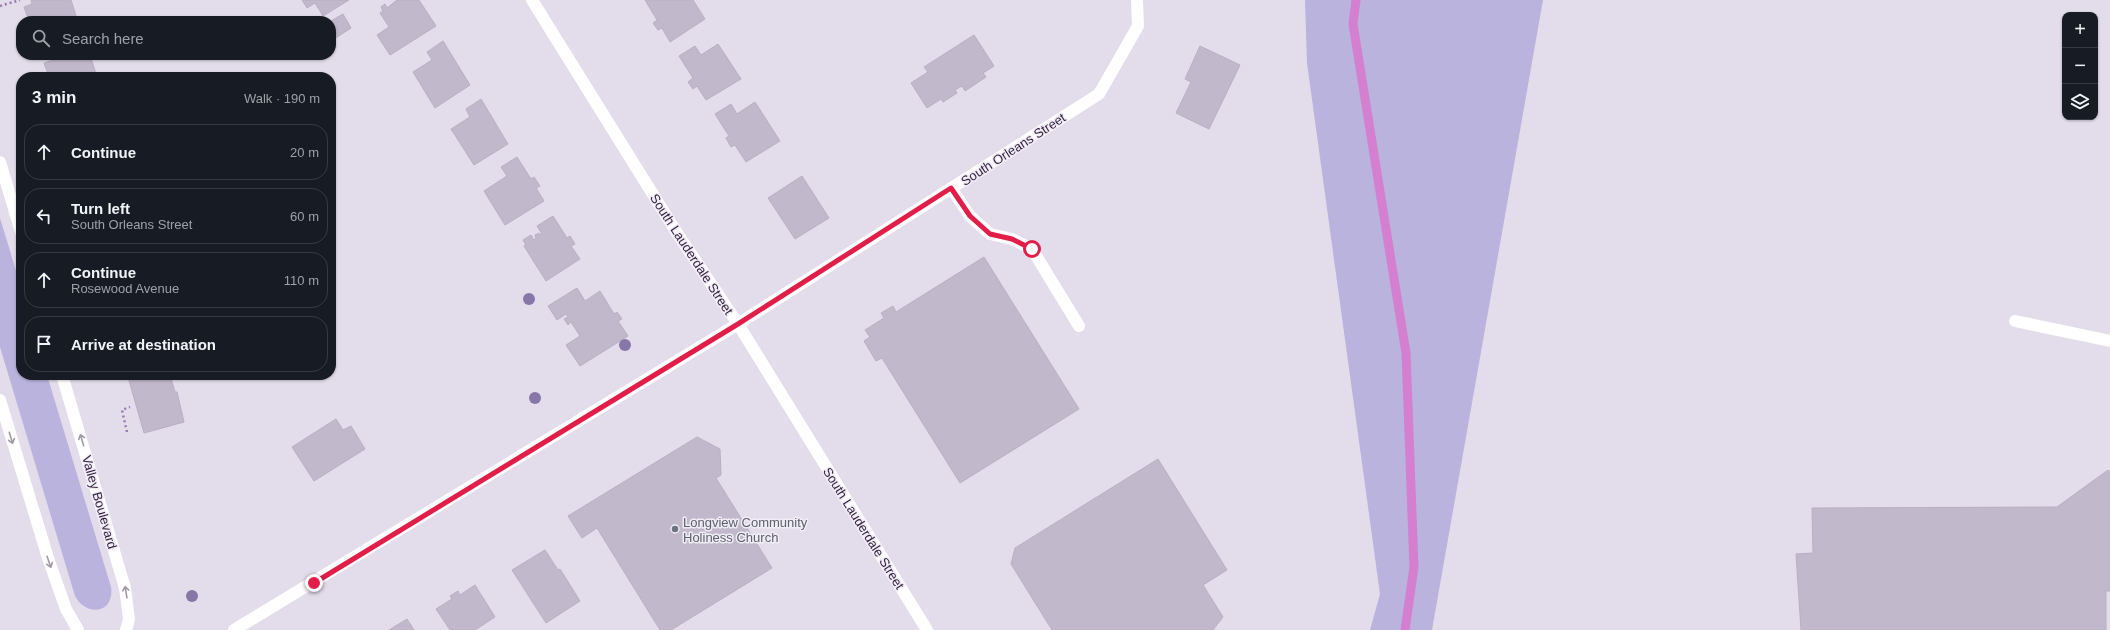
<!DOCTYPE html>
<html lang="en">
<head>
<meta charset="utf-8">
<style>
  body { margin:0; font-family:Helvetica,sans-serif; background:#242831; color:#f1f3f6 }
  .controls { position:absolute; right:12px; top:12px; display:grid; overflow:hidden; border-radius:8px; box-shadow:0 1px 3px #0004 }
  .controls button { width:36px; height:36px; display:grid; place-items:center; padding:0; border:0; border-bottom:1px solid #363941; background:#171b24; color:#f1f3f6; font:20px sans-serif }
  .stop { position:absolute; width:12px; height:12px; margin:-9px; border:3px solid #e11d48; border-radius:50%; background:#fff }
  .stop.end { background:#e11d48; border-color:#fff; box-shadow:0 1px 4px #0008 }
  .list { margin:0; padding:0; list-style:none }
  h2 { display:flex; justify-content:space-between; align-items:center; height:52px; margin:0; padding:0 16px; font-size:17px }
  h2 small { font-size:13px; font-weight:400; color:#9ea1a6 }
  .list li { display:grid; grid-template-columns:26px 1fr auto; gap:12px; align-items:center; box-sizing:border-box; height:56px; margin:0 8px 8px; padding:0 8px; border:1px solid #363941; border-radius:16px }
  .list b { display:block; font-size:15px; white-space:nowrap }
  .list p { margin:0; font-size:13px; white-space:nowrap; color:#9ea1a6 }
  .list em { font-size:13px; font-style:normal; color:#9ea1a6 }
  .icon { flex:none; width:22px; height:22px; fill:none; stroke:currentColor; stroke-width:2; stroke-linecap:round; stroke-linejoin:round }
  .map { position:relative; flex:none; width:2110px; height:630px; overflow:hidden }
  .search { position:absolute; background:#171b24; box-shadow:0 1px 3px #0004; left:16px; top:16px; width:320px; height:44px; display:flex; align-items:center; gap:10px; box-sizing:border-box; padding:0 14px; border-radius:16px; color:#9ea1a6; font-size:15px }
  .panel { position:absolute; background:#171b24; box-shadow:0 1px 3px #0004; left:16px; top:72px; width:320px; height:308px; border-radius:16px }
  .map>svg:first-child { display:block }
  .green { fill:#bab3dd }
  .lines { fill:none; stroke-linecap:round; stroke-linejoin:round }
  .stream { stroke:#d47fcf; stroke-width:9 }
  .building { fill:#c1b9cb; stroke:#b9afc4 }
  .path { stroke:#9a7ab0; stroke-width:2.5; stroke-dasharray:2 3; stroke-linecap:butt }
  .lane { stroke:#fff; stroke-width:12 }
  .street { stroke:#fff; stroke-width:12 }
  .secondary { stroke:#fff; stroke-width:12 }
  .tree { fill:#8777a9 }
  .oneway { stroke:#a299a6 }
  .route { stroke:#e11d48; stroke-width:5 }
  .worship-dot { fill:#6b7280; stroke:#f1edf7; stroke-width:1.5 }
  .labels { text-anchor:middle; stroke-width:3; stroke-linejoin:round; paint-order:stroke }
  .street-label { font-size:13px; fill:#301d3a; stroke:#f1edf7 }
  .worship-label { font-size:13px; fill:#5b616d; stroke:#f1edf7; text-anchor:start }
</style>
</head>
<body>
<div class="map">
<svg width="2110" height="630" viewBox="0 0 2110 630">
  <rect width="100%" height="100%" fill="#e3dcea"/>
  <path class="green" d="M1305,0H1543L1432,630H1370L1380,594L1307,63Z
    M0,218L21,287V375H47L111,587C115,614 86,617 75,596L0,347Z"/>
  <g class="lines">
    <path class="stream" d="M1356,0L1353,24L1406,353L1414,567L1405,630"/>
  </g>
  <path class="building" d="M31,0H71L77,19L29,21L24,7L32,4Z
    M302,0H349L323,16L315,3L307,8Z
    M397,0H419L436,26L390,55L377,35L389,27L380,13L383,11L381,7L385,4L387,8Z
    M645,0H693L705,19L670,42L662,28L658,30L653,23L657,20Z
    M343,14L351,28L331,41V21Z
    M974,35L994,66L983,73L986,77L965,91L962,86L955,90L957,93L943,102L941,99L927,108L911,83L928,72L924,67Z
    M443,41L470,85L435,108L413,72L432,60L427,52Z
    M718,44L741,79L706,100L697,86L693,89L688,82L693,78L679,56L695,46L701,55Z
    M1200,46L1240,65L1209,129L1176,113L1191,82L1185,79Z
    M69,55H90L97,77H49L44,63Z
    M481,99L508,144L474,165L451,129L470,117L466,109Z
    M755,102L780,141L746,162L735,145L731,147L726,138L729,136L715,114L731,104L737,114Z
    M517,157L531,179L534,177L540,186L536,188L544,201L505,225L484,191L507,176L501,167Z
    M802,176L829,218L795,239L768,198Z
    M553,216L567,238L570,236L575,244L571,246L580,259L546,281L524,246L526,245L523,240L531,235L534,240L536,238L535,235L539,233L540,235L542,234L537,226Z
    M984,257L1079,409L960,483L882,358L876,361L864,341L870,337L865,330L884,318L881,313L893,306L896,312Z
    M577,288L585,301L600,291L614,314L617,312L622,319L618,321L628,336L580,366L566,345L580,336L571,322L568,325L564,319L568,317L566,314L557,320L548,306Z
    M134,375H170L175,392H177L184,422L144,433L128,377Z
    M336,419L343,430L351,426L365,449L314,481L292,447Z
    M697,437L720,449L721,475L716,478L772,568L671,630H660L597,528L582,538L568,516Z
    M1158,459L1227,570L1203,585L1223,617L1213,630H1052L1011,564L1015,548Z
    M2108,470L2110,472V591H2106V630H1801L1796,554L1813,553L1812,508L2057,507Z
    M545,550L558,570L560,569L580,601L546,623L512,570Z
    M475,585L495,617L475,630H450L436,609L452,599L450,596L458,591L460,595Z
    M407,619L414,630H389Z"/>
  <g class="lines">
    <path class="path" d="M0,6L20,0
      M127,432L122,410L130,407"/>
    <path class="lane" d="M951,188L970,216L990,234L1012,239L1032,249L1079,326
      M2015,321L2110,341"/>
    <path class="street" d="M0,162L21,232
      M62,375L125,588L129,619L126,630
      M0,400L48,558L66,609L78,630
      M234,630L738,324L1099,94L1138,26L1137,0"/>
    <path class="secondary" d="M532,0L677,233L738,324L927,630"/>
  </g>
  <g class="tree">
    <circle cx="529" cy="299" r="6"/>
    <circle cx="625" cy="345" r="6"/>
    <circle cx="535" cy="398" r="6"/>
    <circle cx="192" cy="596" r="6"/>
  </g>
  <defs><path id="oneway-shaft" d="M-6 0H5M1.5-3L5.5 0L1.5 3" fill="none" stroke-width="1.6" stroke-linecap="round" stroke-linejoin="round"/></defs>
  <g class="oneway">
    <use href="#oneway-shaft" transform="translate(11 438) rotate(73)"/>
    <use href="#oneway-shaft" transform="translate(82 440) rotate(-106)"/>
    <use href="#oneway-shaft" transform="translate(49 562) rotate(71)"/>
    <use href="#oneway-shaft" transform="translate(126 592) rotate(-99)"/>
  </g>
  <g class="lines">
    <path class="route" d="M314,583L738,324L951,188L970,216L990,234L1012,239L1032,249"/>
  </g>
  <circle class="worship-dot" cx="675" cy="529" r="4"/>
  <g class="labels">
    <g class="street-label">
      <text transform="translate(1013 149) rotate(-33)" y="5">South Orleans Street</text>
      <text transform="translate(692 254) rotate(57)" y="5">South Lauderdale Street</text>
      <text transform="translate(100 502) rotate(74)" y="5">Valley Boulevard</text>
      <text transform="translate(864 528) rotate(58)" y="5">South Lauderdale Street</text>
    </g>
    <g class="worship-label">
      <text x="683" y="527">Longview Community<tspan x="683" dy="15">Holiness Church</tspan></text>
    </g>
  </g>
</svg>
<div class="controls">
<button>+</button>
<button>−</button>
<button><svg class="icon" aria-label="layers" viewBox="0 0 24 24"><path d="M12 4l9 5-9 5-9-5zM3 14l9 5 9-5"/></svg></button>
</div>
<div class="stop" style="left:1032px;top:249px"></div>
<div class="stop end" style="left:314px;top:583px"></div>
<div class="search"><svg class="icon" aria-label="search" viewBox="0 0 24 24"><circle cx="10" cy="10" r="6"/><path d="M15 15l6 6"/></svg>Search here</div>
<section class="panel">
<h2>3 min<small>Walk · 190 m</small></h2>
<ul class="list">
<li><svg class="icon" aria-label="ahead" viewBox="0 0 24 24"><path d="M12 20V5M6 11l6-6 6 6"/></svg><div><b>Continue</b></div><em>20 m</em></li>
<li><svg class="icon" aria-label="left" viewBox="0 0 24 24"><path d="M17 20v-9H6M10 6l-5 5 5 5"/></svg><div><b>Turn left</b><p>South Orleans Street</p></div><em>60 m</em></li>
<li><svg class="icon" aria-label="ahead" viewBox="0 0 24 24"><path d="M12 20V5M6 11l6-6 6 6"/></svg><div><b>Continue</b><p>Rosewood Avenue</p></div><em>110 m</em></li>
<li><svg class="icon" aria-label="arrive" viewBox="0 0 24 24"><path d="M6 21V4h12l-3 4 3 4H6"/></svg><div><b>Arrive at destination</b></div></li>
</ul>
</section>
</div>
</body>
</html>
